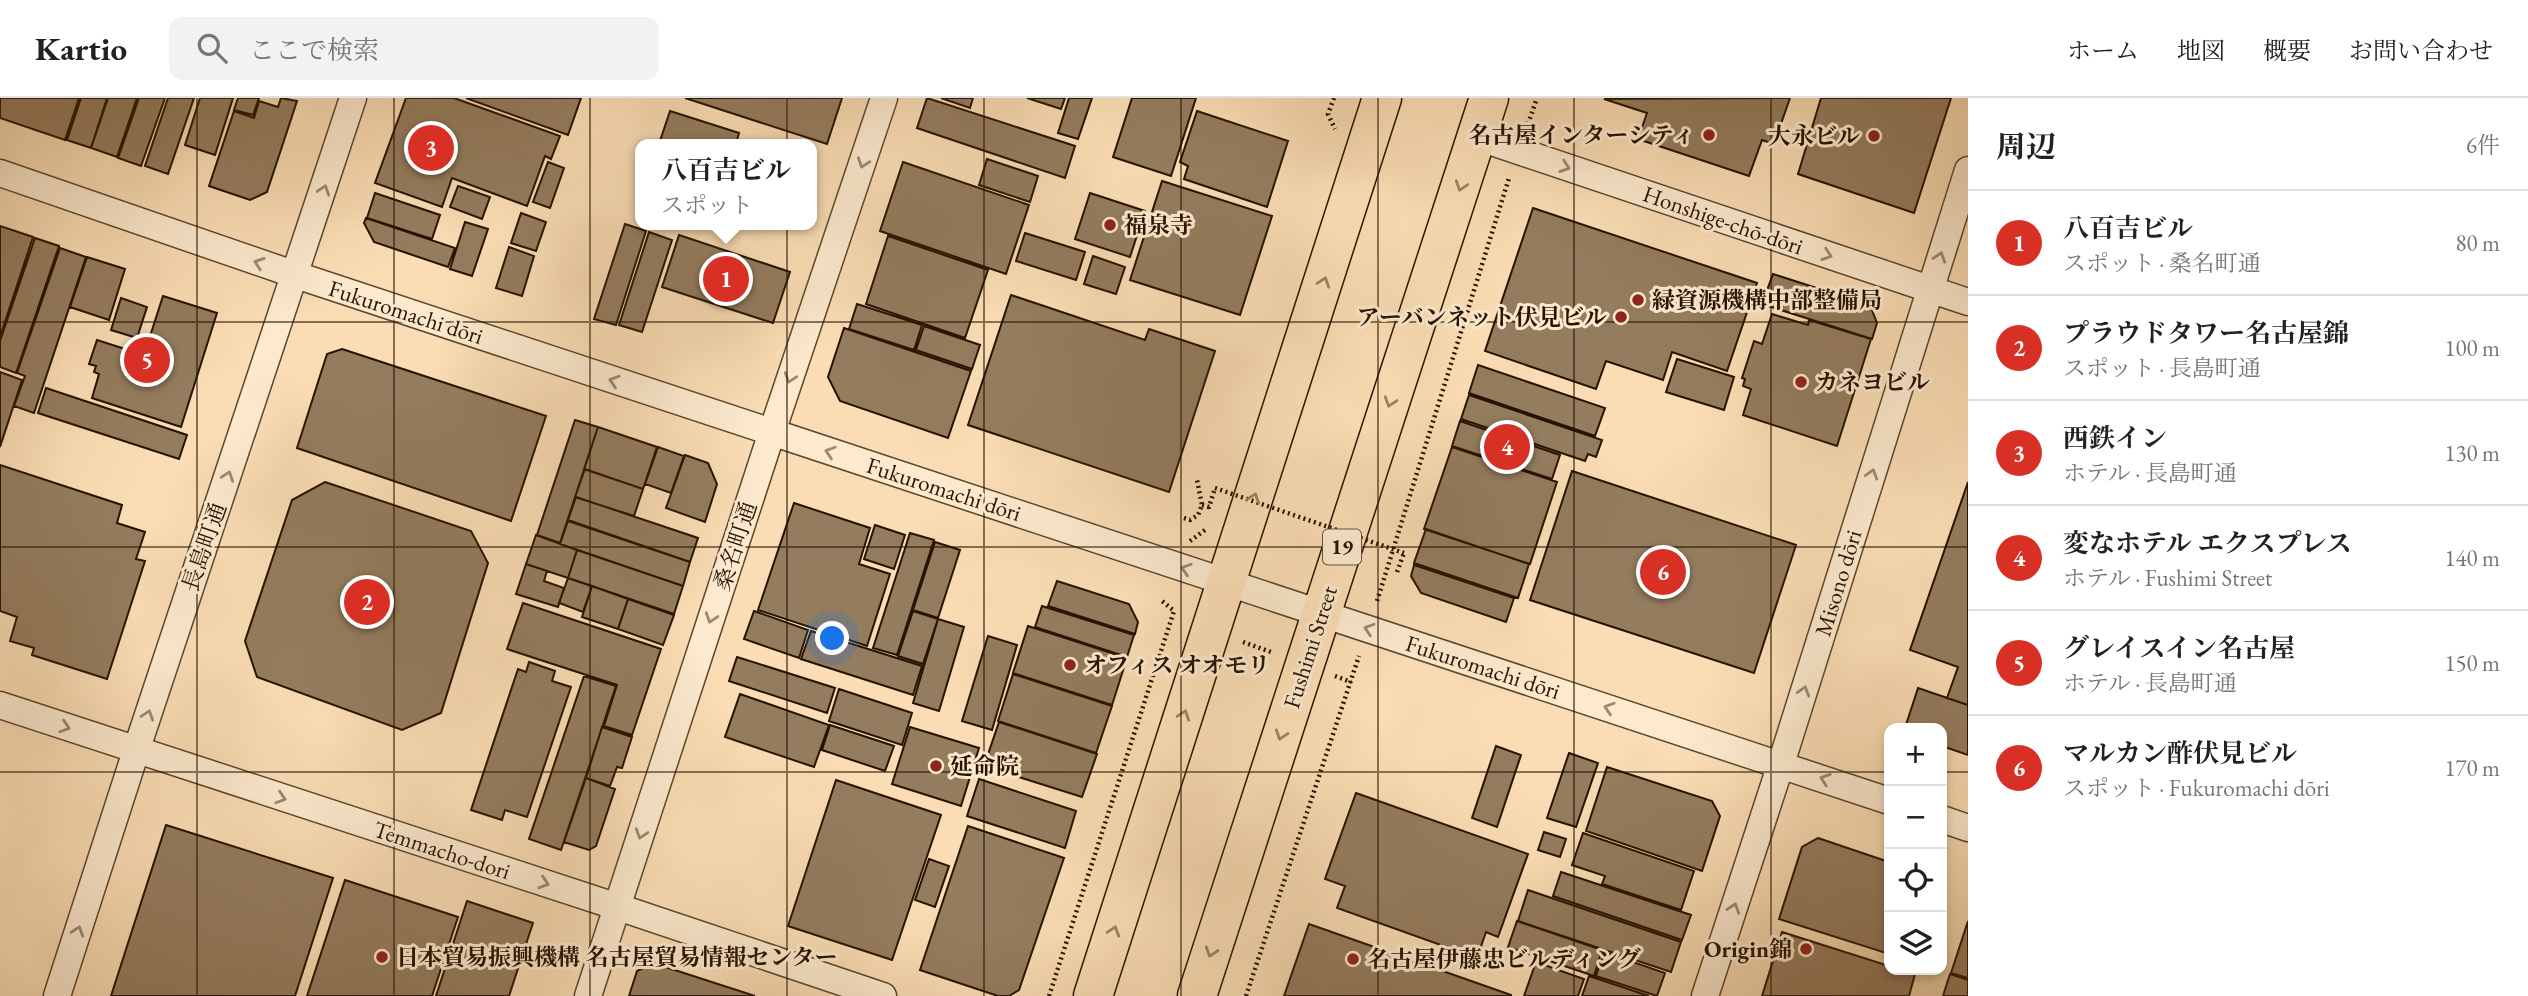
<!DOCTYPE html>
<html lang="ja">
<head>
<meta charset="utf-8">
<style>
  body { margin:0; font-family:"EB Garamond","Noto Serif JP",serif; background:#f2f2f2; color:#222 }
  .controls { position:absolute; right:21px; bottom:21px; display:grid; overflow:hidden; border-radius:14px; box-shadow:0 4px 10px #0003 }
  .controls button { width:63px; height:63px; display:grid; place-items:center; padding:0; border:0; border-bottom:2px solid #e0e0e0; background:#fff; color:#222; font:35px sans-serif }
  .you { position:absolute; left:833px; top:541px; width:24px; height:24px; margin:-18px; border:5px solid #fff; border-radius:50%; background:#1a73e8; box-shadow:0 0 0 10px #1a73e833 }
  .badge { display:grid; place-items:center; width:46px; height:46px; border-radius:50%; background:#d93025; color:#fff; font-size:23px; font-weight:700 }
  .pin { position:absolute; translate:-50% -50%; border:4px solid #fff; box-shadow:0 2px 7px #0006 }
  .popup { position:absolute; left:635px; top:41px; width:182px; height:91px; box-sizing:border-box; display:grid; place-content:center; border-radius:14px; background:#fff; filter:drop-shadow(0 2px 5px #0005); font-size:23px; white-space:nowrap; color:#767676 }
  .popup b { font-size:26px; color:#222 }
  .popup::after { content:''; position:absolute; left:50%; top:100%; margin-left:-14px; border:14px solid transparent; border-top-color:#fff }
  .list { margin:0; padding:0; list-style:none }
  h2 { display:flex; justify-content:space-between; align-items:center; height:91px; margin:0; padding:0 28px; font-size:30px }
  h2 small { font-size:23px; font-weight:400; color:#767676 }
  .list li { display:grid; grid-template-columns:46px 1fr auto; gap:21px; align-items:center; box-sizing:border-box; height:105px; padding:0 28px; border-top:2px solid #e0e0e0 }
  .list b { display:block; font-size:26px; white-space:nowrap }
  .list p { margin:0; font-size:23px; white-space:nowrap; color:#767676 }
  .list em { font-size:23px; font-style:normal; color:#767676 }
  .icon { flex:none; width:38px; height:38px; fill:none; stroke:currentColor; stroke-width:2; stroke-linecap:round; stroke-linejoin:round }
  .map { position:relative; flex:none; width:1968px; height:898px; overflow:hidden }
  header { display:flex; align-items:center; gap:42px; box-sizing:border-box; height:98px; padding:0 35px; background:#fff; border-bottom:2px solid #e0e0e0 }
  header strong { font-size:33px }
  nav { display:flex; gap:38px; margin-inline-start:auto; font-size:24px }
  .search { width:490px; height:63px; background:#f2f2f2; display:flex; align-items:center; gap:18px; box-sizing:border-box; padding:0 24px; border-radius:14px; color:#767676; font-size:26px }
  main { display:flex }
  aside { flex:1; background:#fff }
  .map>svg:first-child { display:block }
  .building { fill:#947c5e; stroke:#261300; stroke-width:2 }
  .lines { fill:none; stroke-linecap:round; stroke-linejoin:round }
  .minor-casing { stroke:#5b462d; stroke-width:29 }
  .trunk-casing { stroke:#261300; stroke-width:41 }
  .path { stroke:#261300; stroke-width:4.5; stroke-dasharray:2 3.5; stroke-linecap:butt }
  .minor { stroke:#fce9ce; stroke-width:26 }
  .trunk { stroke:#faddb4; stroke-width:38 }
  .path-bridge { stroke:#261300; stroke-width:4.5; stroke-dasharray:2 3.5; stroke-linecap:butt }
  .oneway { stroke:#9c8971 }
  .oneway2 { stroke:#9b8263 }
  .grid { fill:none; stroke:#261300; stroke-width:2; stroke-opacity:0.55 }
  .poi-dot { fill:#8f2418; stroke:#fce9ce; stroke-width:2.5 }
  .labels { text-anchor:middle; stroke-width:6; stroke-linejoin:round; paint-order:stroke }
  .shield { fill:#fce9ce; stroke:#66533e; stroke-width:2 }
  .shield-label { font-size:21px; font-weight:bold; fill:#261300 }
  .poi-label { font-size:23px; font-weight:bold; fill:#261300; stroke:#fce9ce; text-anchor:start }
  .street-label { font-size:23px; fill:#261300; stroke:#fce9ce }
</style>
</head>
<body>
<header>
<strong>Kartio</strong>
<div class="search"><svg class="icon" aria-label="search" viewBox="0 0 24 24"><circle cx="10" cy="10" r="6"/><path d="M15 15l6 6"/></svg>ここで検索</div>
<nav><a>ホーム</a><a>地図</a><a>概要</a><a>お問い合わせ</a></nav>
</header>
<main>
<div class="map">
<svg width="1968" height="898" viewBox="0 0 1968 898">
  <rect width="100%" height="100%" fill="#faddb4"/>
  <filter id="stains"><feTurbulence type="fractalNoise" baseFrequency=".00286" numOctaves="4"/><feColorMatrix values="0 0 0 0 .2 0 0 0 0 .09 0 0 0 0 .02 0 0 0 .5 -.17"/></filter>
  <radialGradient id="worn" r=".72"><stop offset=".6" stop-color="#630" stop-opacity="0"/><stop offset="1" stop-color="#630" stop-opacity=".3"/></radialGradient>
  <path class="building" d="M0,0H79L65,42L0,20Z
    M81,0H107L91,50L67,42Z
    M108,0H137L117,59L91,50Z
    M139,0H165L141,68L118,60Z
    M168,0H194L168,76L145,68Z
    M200,0H233L215,57L185,47Z
    M238,0H259L253,17L234,12Z
    M281,0L297,3L267,94L250,102L209,88L234,13L254,20L259,3L278,9Z
    M406,0H454L560,38L551,61L545,58L527,108L452,80L442,109L375,85Z
    M466,0H581L568,37Z
    M685,0H842L827,46Z
    M927,0L1075,48L1065,80L917,30Z
    M941,0H973L970,10Z
    M1027,0H1065L1061,11Z
    M1069,0H1092L1078,41L1058,35Z
    M1132,0H1196L1171,78L1113,59Z
    M1790,0L1774,46L1762,42L1749,78L1638,41L1647,15L1604,1Z
    M1821,0H1951L1914,115L1798,76Z
    M670,13L739,35L736,46H659Z
    M1197,13L1288,43L1267,109L1184,81L1188,68L1180,64Z
    M987,61L1038,78L1030,104L979,87Z
    M548,64L564,70L550,110L533,104Z
    M903,64L1029,107L1006,176L880,133Z
    M1162,83L1272,118L1240,217L1130,182Z
    M458,88L490,99L482,121L450,109Z
    M375,95L440,117L432,141L367,120Z
    M1090,95L1145,113L1130,159L1075,141Z
    M1533,110L1757,185L1727,273L1672,254L1663,282L1606,263L1596,291L1485,253Z
    M521,115L546,124L536,153L511,145Z
    M366,120L455,150L448,169L374,144L364,125Z
    M465,124L488,131L472,178L450,171Z
    M625,126L646,133L616,227L594,221Z
    M0,128L33,139L0,239Z
    M649,134L672,142L642,234L619,227Z
    M1025,135L1085,154L1076,182L1016,163Z
    M679,137L790,174L773,225L662,189Z
    M888,138L988,172L965,240L866,206Z
    M35,140L59,148L16,275L0,269V243Z
    M509,149L534,158L522,198L496,190Z
    M60,150L86,159L34,315L14,308L25,278L17,275Z
    M1093,158L1125,169L1116,196L1084,186Z
    M87,159L125,171L109,222L70,209Z
    M1773,176L1870,207L1877,225L1872,241L1762,206Z
    M1011,197L1145,242L1149,231L1215,253L1169,394L968,327Z
    M163,198L217,215L181,329L92,300L99,276L94,274L96,268L89,266L97,242L144,257Z
    M121,200L147,209L137,240L111,232Z
    M857,206L922,227L914,252L849,231Z
    M1772,216L1808,227L1809,222L1871,241L1837,348L1743,317L1751,291L1743,288L1745,281L1742,280L1754,243L1762,246Z
    M924,228L980,247L972,271L916,252Z
    M844,230L971,273L948,340L840,303L828,279Z
    M342,251L546,318L511,423L297,350L327,256Z
    M1677,261L1734,279L1724,312L1666,294Z
    M1478,267L1605,310L1595,338L1469,295Z
    M0,274L22,282L0,349Z
    M46,290L187,337L179,361L38,315Z
    M1469,297L1602,342L1596,359L1588,356L1585,363L1461,321Z
    M575,322L598,329L560,445L537,437Z
    M1460,323L1560,357L1552,381L1452,348Z
    M598,329L657,349L643,391L584,371Z
    M658,349L684,358L671,395L645,386Z
    M1452,349L1557,384L1530,466L1424,431Z
    M685,357L708,365L717,386L705,424L666,410Z
    M0,367L122,407L117,425L145,434L136,461L145,463L107,581L32,557L34,550L10,543L17,519L0,513Z
    M585,371L643,391L634,418L575,399Z
    M1572,373L1796,447L1754,575L1530,502Z
    M325,384L471,433L488,465L441,615L402,632L257,579L245,543L292,402Z
    M1968,384V607L1947,600L1958,569L1910,552Z
    M576,399L698,440L690,464L568,422Z
    M794,405L870,430L859,466L890,476L867,548L758,512Z
    M568,423L690,464L683,488L560,446Z
    M875,427L905,437L894,471L864,461Z
    M1426,431L1529,466L1518,500L1414,465Z
    M910,435L934,442L897,557L873,550Z
    M536,437L577,452L568,480L526,466Z
    M935,444L960,452L938,520L913,512Z
    M577,452L683,488L674,516L568,480Z
    M526,466L547,473L544,483L564,490L558,509L516,496Z
    M1414,467L1514,500L1506,524L1421,495L1411,478Z
    M568,480L592,488L583,514L559,505Z
    M1057,483L1129,506L1138,524L1135,536L1048,508Z
    M592,488L628,501L618,531L582,519Z
    M628,501L674,517L663,547L618,531Z
    M523,505L661,551L632,637L604,628L617,587L507,551Z
    M1042,508L1134,537L1127,559L1035,529Z
    M754,513L808,532L799,560L744,541Z
    M913,513L938,521L923,566L898,558Z
    M938,521L964,529L939,613L913,605Z
    M1028,528L1127,560L1112,607L1013,575Z
    M811,533L922,568L913,597L801,561Z
    M988,538L1017,547L992,632L962,623Z
    M737,559L835,590L827,615L729,583Z
    M529,564L555,573L552,583L571,589L527,719L505,712L502,722L471,712L518,571L526,574Z
    M1013,576L1112,608L1096,655L998,623Z
    M584,578L616,588L561,752L529,741Z
    M1918,590L1968,607V657L1942,648V630H1905Z
    M839,591L912,615L902,647L829,623Z
    M740,596L829,627L814,669L725,639Z
    M999,624L1097,656L1082,699L984,668Z
    M830,627L894,648L885,673L822,652Z
    M602,629L632,639L622,670L617,669L610,688L586,680Z
    M910,629L979,650L961,708L892,686Z
    M1496,648L1521,657L1497,729L1472,720Z
    M1569,655L1598,665L1576,729L1547,720Z
    M1607,669L1712,703L1720,718L1702,773L1586,733Z
    M586,680L615,691L596,748L589,752L564,744Z
    M979,681L1076,713L1065,750L967,718Z
    M836,682L941,717L892,862L788,828Z
    M1356,695L1528,756L1498,839L1486,834L1477,860L1337,810L1345,788L1325,781Z
    M166,727L333,780L295,898H111Z
    M968,728L1064,760L1019,892L1009,898H998L920,872Z
    M1544,734L1566,741L1560,759L1538,752Z
    M1583,735L1694,773L1681,812L1602,786L1605,778L1572,767Z
    M1818,740L1889,764V856L1779,821L1802,749Z
    M929,761L949,768L935,809L915,802Z
    M1561,774L1691,817L1682,842L1553,798Z
    M345,782L458,819L432,898H307Z
    M1528,792L1681,844L1671,874L1518,823Z
    M467,803L533,825L509,898H436Z
    M1517,823L1602,852L1594,878L1508,849Z
    M1968,823V880L1951,875Z
    M1309,826L1511,897V898H1284Z
    M1782,834L1889,868V872H1901L1915,876L1909,898H1762Z
    M1604,854L1665,875L1657,898L1596,878Z
    M1536,864L1584,881L1578,898H1524Z
    M653,865L755,898H629L637,873Z
    M1950,876L1968,882V898H1943Z
    M1589,878L1649,898H1582Z"/>
  <g class="lines">
    <g class="minor-casing">
      <path id="minor" d="M1477,39L1968,204
        M0,75L296,177L1889,703
        M0,607L618,809L883,898
        M1942,721L1968,730
        M57,898L136,653L353,0
        M588,898L772,334L884,0
        M1705,898L1781,666L1968,72"/>
    </g>
    <g class="trunk-casing">
      <path id="trunk" d="M1093,898L1382,0
        M1197,898L1489,0"/>
    </g>
    <path class="path" d="M1334,0L1328,16L1335,31
      M1528,26L1537,0
      M1202,407L1209,409L1215,390
      M1184,420L1190,422L1198,417L1202,407L1197,382
      M1190,443L1205,432
      M1397,474L1404,455
      M1377,503L1509,80
      M1243,544L1271,554
      M1335,578L1351,584
      M1049,898L1174,513L1161,502
      M1246,898L1359,558"/>
    <use href="#minor" class="minor"/>
    <use href="#trunk" class="trunk"/>
    <path class="path-bridge" d="M1215,390L1404,455"/>
  </g>
  <defs><path id="oneway-chevron" d="M-2-3.5L2.5 0L-2 3.5" fill="none" stroke-width="1.6" stroke-linecap="round" stroke-linejoin="round" transform="scale(1.75)"/></defs>
  <g class="oneway">
    <use href="#oneway-chevron" transform="translate(863 65) rotate(109)"/>
    <use href="#oneway-chevron" transform="translate(1565 69) rotate(19)"/>
    <use href="#oneway-chevron" transform="translate(324 92) rotate(-72)"/>
    <use href="#oneway-chevron" transform="translate(1827 157) rotate(19)"/>
    <use href="#oneway-chevron" transform="translate(1940 159) rotate(-72)"/>
    <use href="#oneway-chevron" transform="translate(259 165) rotate(-161)"/>
    <use href="#oneway-chevron" transform="translate(790 280) rotate(109)"/>
    <use href="#oneway-chevron" transform="translate(614 283) rotate(-162)"/>
    <use href="#oneway-chevron" transform="translate(830 354) rotate(-162)"/>
    <use href="#oneway-chevron" transform="translate(1872 376) rotate(-73)"/>
    <use href="#oneway-chevron" transform="translate(228 378) rotate(-71)"/>
    <use href="#oneway-chevron" transform="translate(1186 471) rotate(-162)"/>
    <use href="#oneway-chevron" transform="translate(711 520) rotate(108)"/>
    <use href="#oneway-chevron" transform="translate(1369 531) rotate(-162)"/>
    <use href="#oneway-chevron" transform="translate(1804 593) rotate(-73)"/>
    <use href="#oneway-chevron" transform="translate(1609 610) rotate(-162)"/>
    <use href="#oneway-chevron" transform="translate(148 617) rotate(-72)"/>
    <use href="#oneway-chevron" transform="translate(65 629) rotate(18)"/>
    <use href="#oneway-chevron" transform="translate(1825 681) rotate(-161)"/>
    <use href="#oneway-chevron" transform="translate(281 700) rotate(18)"/>
    <use href="#oneway-chevron" transform="translate(641 736) rotate(108)"/>
    <use href="#oneway-chevron" transform="translate(544 785) rotate(18)"/>
    <use href="#oneway-chevron" transform="translate(1734 810) rotate(-72)"/>
    <use href="#oneway-chevron" transform="translate(78 833) rotate(-72)"/>
  </g>
  <g class="oneway2">
    <use href="#oneway-chevron" transform="translate(1461 88) rotate(108)"/>
    <use href="#oneway-chevron" transform="translate(1324 184) rotate(-72)"/>
    <use href="#oneway-chevron" transform="translate(1390 304) rotate(108)"/>
    <use href="#oneway-chevron" transform="translate(1254 400) rotate(-72)"/>
    <use href="#oneway-chevron" transform="translate(1184 617) rotate(-72)"/>
    <use href="#oneway-chevron" transform="translate(1281 637) rotate(108)"/>
    <use href="#oneway-chevron" transform="translate(1114 833) rotate(-72)"/>
    <use href="#oneway-chevron" transform="translate(1211 854) rotate(108)"/>
  </g>
  <path class="grid" d="M197,0V898M394,0V898M590,0V898M787,0V898M984,0V898M1181,0V898M1378,0V898M1574,0V898M1771,0V898M0,224H1968M0,449H1968M0,674H1889M1942,674H1968"/>
  <g class="poi-dot">
    <circle cx="1709" cy="37" r="7"/>
    <circle cx="1874" cy="38" r="7"/>
    <circle cx="1110" cy="127" r="7"/>
    <circle cx="1638" cy="202" r="7"/>
    <circle cx="1621" cy="219" r="7"/>
    <circle cx="1801" cy="284" r="7"/>
    <circle cx="1070" cy="567" r="7"/>
    <circle cx="936" cy="668" r="7"/>
    <circle cx="1806" cy="851" r="7"/>
    <circle cx="382" cy="859" r="7"/>
    <circle cx="1353" cy="861" r="7"/>
  </g>
  <g class="labels">
    <rect class="shield" x="1323" y="431.5" width="38" height="35" rx="5"/>
    <g class="shield-label">
      <text x="1342" y="456">19</text>
    </g>
    <g class="poi-label">
      <text x="1695" y="45" text-anchor="end">名古屋インターシティ</text>
      <text x="1860" y="46" text-anchor="end">大永ビル</text>
      <text x="1124" y="135">福泉寺</text>
      <text x="1652" y="210">緑資源機構中部整備局</text>
      <text x="1607" y="227" text-anchor="end">アーバンネット伏見ビル</text>
      <text x="1815" y="292">カネヨビル</text>
      <text x="1084" y="575">オフィス オオモリ</text>
      <text x="950" y="676">延命院</text>
      <text x="1792" y="859" text-anchor="end">Origin錦</text>
      <text x="396" y="867">日本貿易振興機構 名古屋貿易情報センター</text>
      <text x="1367" y="869">名古屋伊藤忠ビルディング</text>
    </g>
    <g class="street-label">
      <text transform="translate(1723 122) rotate(19)" y="8">Honshige-chō-dōri</text>
      <text transform="translate(406 214) rotate(18)" y="8">Fukuromachi dōri</text>
      <text transform="translate(944 391) rotate(18)" y="8">Fukuromachi dōri</text>
      <text transform="translate(735 448) rotate(-72)" y="8">桑名町通</text>
      <text transform="translate(204 449) rotate(-71)" y="8">長島町通</text>
      <text transform="translate(1838 485) rotate(-73)" y="8">Misono dōri</text>
      <text transform="translate(1310 549) rotate(-72)" y="8">Fushimi Street</text>
      <text transform="translate(1483 569) rotate(18)" y="8">Fukuromachi dōri</text>
      <text transform="translate(442 752) rotate(18)" y="8">Temmacho-dori</text>
    </g>
  </g>
  <rect width="100%" height="100%" filter="url(#stains)"/>
  <rect width="100%" height="100%" fill="url(#worn)"/>
</svg>
<div class="controls">
<button>+</button>
<button>−</button>
<button><svg class="icon" aria-label="locate" viewBox="0 0 24 24"><circle cx="12" cy="12" r="6"/><path d="M12 2v4M12 18v4M2 12h4M18 12h4"/></svg></button>
<button><svg class="icon" aria-label="layers" viewBox="0 0 24 24"><path d="M12 4l9 5-9 5-9-5zM3 14l9 5 9-5"/></svg></button>
</div>
<div class="you"></div>
<div class="pin badge" style="left:726px;top:181px">1</div>
<div class="popup"><b>八百吉ビル</b>スポット</div>
<div class="pin badge" style="left:367px;top:504px">2</div>
<div class="pin badge" style="left:431px;top:50px">3</div>
<div class="pin badge" style="left:1507px;top:349px">4</div>
<div class="pin badge" style="left:147px;top:262px">5</div>
<div class="pin badge" style="left:1663px;top:474px">6</div>
</div>
<aside>
<h2>周辺<small>6件</small></h2>
<ul class="list">
<li><span class="badge">1</span><div><b>八百吉ビル</b><p>スポット · 桑名町通</p></div><em>80 m</em></li>
<li><span class="badge">2</span><div><b>プラウドタワー名古屋錦</b><p>スポット · 長島町通</p></div><em>100 m</em></li>
<li><span class="badge">3</span><div><b>西鉄イン</b><p>ホテル · 長島町通</p></div><em>130 m</em></li>
<li><span class="badge">4</span><div><b>変なホテル エクスプレス</b><p>ホテル · Fushimi Street</p></div><em>140 m</em></li>
<li><span class="badge">5</span><div><b>グレイスイン名古屋</b><p>ホテル · 長島町通</p></div><em>150 m</em></li>
<li><span class="badge">6</span><div><b>マルカン酢伏見ビル</b><p>スポット · Fukuromachi dōri</p></div><em>170 m</em></li>
</ul>
</aside>
</main>
</body>
</html>
